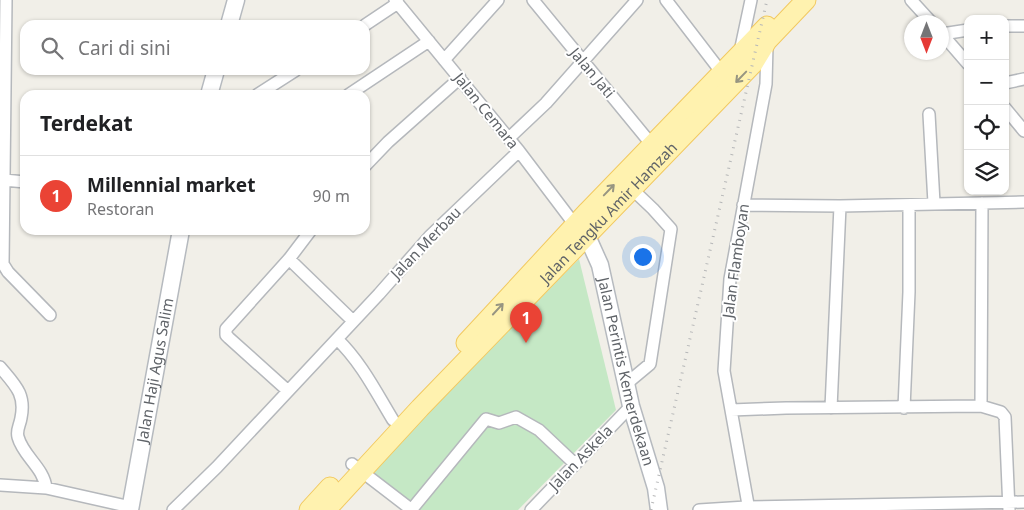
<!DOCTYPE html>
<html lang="id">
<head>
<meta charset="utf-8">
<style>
  body { margin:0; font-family:"Noto Sans",sans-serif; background:#f6f6f6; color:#202124 }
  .controls { position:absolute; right:15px; top:15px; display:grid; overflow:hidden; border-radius:10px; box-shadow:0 1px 4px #0004 }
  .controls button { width:45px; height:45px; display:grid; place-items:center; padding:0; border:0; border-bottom:1px solid #e0e0e0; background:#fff; color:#202124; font:25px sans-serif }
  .compass { position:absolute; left:904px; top:15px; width:45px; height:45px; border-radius:50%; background:#fff; box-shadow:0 1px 4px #0004; rotate:180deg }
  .you { position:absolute; left:642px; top:256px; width:18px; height:18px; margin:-12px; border:4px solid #fff; border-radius:50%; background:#1a73e8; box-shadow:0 0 0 8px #1a73e833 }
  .badge { display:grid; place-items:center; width:32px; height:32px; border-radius:50%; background:#ea4335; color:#fff; font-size:16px; font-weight:700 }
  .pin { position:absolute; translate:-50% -41px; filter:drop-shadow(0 1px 2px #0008) }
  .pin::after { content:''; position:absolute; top:26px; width:18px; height:15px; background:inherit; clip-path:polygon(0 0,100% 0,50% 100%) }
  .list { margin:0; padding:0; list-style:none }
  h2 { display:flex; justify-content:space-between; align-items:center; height:65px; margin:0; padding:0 20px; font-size:21px }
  h2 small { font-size:16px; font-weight:400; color:#757577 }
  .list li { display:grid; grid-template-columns:32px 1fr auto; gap:15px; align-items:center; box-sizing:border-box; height:80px; padding:0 20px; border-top:1px solid #e0e0e0 }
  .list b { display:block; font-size:19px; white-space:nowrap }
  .list p { margin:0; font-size:16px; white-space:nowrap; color:#757577 }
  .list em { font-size:16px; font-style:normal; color:#757577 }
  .icon { flex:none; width:28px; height:28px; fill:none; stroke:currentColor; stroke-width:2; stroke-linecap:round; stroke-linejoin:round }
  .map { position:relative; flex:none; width:1024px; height:510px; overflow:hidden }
  .search { position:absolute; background:#fff; box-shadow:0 1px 4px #0004; left:20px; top:20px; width:350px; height:55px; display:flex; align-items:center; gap:12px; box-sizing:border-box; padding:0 18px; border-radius:15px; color:#757577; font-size:19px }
  .panel { position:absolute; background:#fff; box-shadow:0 1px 4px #0004; left:20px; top:90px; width:350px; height:145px; border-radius:15px }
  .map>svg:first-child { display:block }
  .green { fill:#c5e8c5 }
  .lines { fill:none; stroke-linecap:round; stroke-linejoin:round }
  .street-casing { stroke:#b5b8bc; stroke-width:14 }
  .secondary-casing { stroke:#b6babf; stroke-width:19 }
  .primary-casing { stroke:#f2c960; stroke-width:21 }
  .street { stroke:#fff; stroke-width:11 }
  .secondary { stroke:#fff; stroke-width:16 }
  .primary { stroke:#fff2af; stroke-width:19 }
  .rail { stroke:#b6b7b8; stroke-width:3; stroke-dasharray:1 6; stroke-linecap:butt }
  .oneway { stroke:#979581 }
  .labels { text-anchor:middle; stroke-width:4; stroke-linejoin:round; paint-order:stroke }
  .street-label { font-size:15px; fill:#5f6368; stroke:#fff }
</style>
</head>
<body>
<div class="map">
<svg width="1024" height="510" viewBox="0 0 1024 510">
  <rect width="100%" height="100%" fill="#f1efe8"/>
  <path class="green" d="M579,259L616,410L518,510H415L369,473Z"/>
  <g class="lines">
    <g class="street-casing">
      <path id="street" d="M6,0L3,264L8,272L50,315
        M395,0L519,151L575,225
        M533,0L652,145
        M666,0L722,73
        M911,0L931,22
        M365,25L398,3
        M1005,26H1024
        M942,34L968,64
        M942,34L968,30
        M740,52L751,0
        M444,60L498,0
        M1005,83L1024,79
        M257,95L296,70
        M348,95L429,41
        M1005,108L1024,131
        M929,114L934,203
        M509,138L546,103L637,0
        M365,166L388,142L460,78
        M4,180L25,182
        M743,205L840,206L1024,202
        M289,259L353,321
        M337,339C361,362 376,392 393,420
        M0,367C15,385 26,394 21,418C20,425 16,430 18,437C23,456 44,468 46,488
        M626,384L650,364L671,229L653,209L632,189
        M288,391L229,338L226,335V329L289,259L311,230
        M981,406L982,203
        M831,408L840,206
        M904,408L909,292V205
        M731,410L786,408L981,406L1001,412L1005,417L1009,510
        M352,464L412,510
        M0,485L46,488L131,507
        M412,509L486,419L499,423L516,417L539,430L575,464
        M173,510L217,467L379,294L430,236L519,151
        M531,510L631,406
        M699,510L746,507L1024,502
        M749,510L724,371L730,279L766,84L767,45"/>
    </g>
    <g class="secondary-casing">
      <g id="secondary">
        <path d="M229,25L236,0"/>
        <path d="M209,95L216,70"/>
        <path id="s1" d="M577,227L587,236L600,265L631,406L656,488L659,510"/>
        <path id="s2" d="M130,510L181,230"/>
      </g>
    </g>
    <g class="primary-casing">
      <g id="primary">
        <path d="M466,343L588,211L767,26"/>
        <path d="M309,510L330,487"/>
        <path id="s3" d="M326,510L420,408L753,64L767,41L806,0"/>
      </g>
    </g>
    <use href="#street" class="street"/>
    <use href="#secondary" class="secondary"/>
    <use href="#primary" class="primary"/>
    <path class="rail" d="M651,510L767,0"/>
  </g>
  <defs><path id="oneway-shaft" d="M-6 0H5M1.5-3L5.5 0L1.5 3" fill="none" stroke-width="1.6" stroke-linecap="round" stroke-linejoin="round" transform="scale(1.25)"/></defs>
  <g class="oneway">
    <use href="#oneway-shaft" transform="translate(741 77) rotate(134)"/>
    <use href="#oneway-shaft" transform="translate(609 190) rotate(-46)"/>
    <use href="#oneway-shaft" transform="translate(498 309) rotate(-47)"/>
  </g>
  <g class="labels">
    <g class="street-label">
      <text transform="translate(592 73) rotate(50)" y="5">Jalan Jati</text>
      <text transform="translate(486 111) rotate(51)" y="5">Jalan Cemara</text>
      <text dy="5" stroke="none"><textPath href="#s3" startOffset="410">Jalan Tengku Amir Hamzah</textPath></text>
      <text transform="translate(426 243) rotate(-46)" y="5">Jalan Merbau</text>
      <text transform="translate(736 261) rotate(-82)" y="5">Jalan Flamboyan</text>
      <text dy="5" stroke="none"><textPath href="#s2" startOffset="142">Jalan Haji Agus Salim</textPath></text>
      <text dy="5" stroke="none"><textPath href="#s1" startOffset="155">Jalan Perintis Kemerdekaan</textPath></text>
      <text transform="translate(581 458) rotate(-46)" y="5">Jalan Askela</text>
    </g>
  </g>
</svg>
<div class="controls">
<button>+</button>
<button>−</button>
<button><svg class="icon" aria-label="locate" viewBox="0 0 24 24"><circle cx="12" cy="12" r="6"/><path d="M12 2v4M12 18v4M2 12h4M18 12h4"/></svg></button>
<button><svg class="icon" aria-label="layers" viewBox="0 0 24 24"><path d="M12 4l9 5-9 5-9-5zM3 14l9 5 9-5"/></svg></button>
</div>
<svg class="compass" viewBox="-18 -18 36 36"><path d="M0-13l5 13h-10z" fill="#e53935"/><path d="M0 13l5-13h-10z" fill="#757577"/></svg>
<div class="you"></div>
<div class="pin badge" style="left:526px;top:343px">1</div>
<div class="search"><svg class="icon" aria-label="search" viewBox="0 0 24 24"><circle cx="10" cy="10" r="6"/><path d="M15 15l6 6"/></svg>Cari di sini</div>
<section class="panel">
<h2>Terdekat<small></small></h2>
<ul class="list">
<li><span class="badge">1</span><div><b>Millennial market</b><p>Restoran</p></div><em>90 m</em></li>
</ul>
</section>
</div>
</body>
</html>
